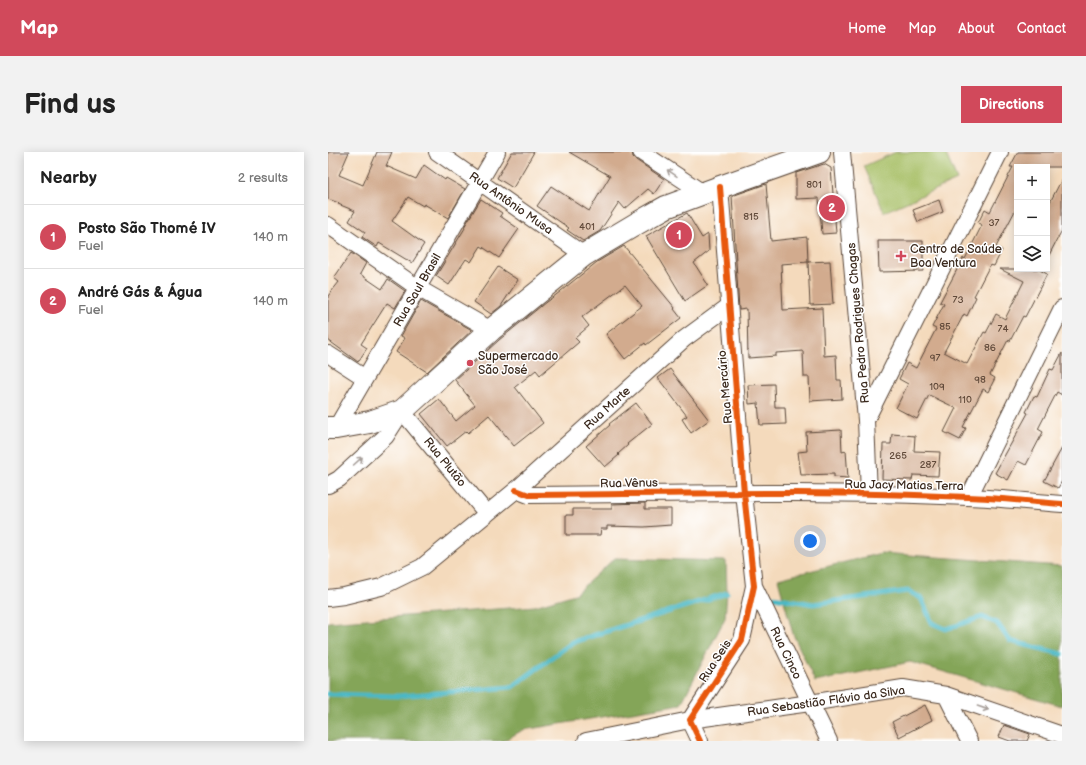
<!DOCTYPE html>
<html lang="en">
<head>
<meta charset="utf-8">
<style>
  body { margin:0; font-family:"Balsamiq Sans",sans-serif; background:#f2f2f2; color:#222 }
  .controls { position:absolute; right:12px; top:12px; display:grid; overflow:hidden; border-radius:0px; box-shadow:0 2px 10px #0003 }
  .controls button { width:36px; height:36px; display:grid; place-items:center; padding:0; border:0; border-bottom:1px solid #e0e0e0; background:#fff; color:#222; font:20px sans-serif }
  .you { position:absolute; left:482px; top:389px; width:14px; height:14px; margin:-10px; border:3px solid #fff; border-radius:50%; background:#1a73e8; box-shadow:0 0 0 6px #1a73e833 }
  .badge { display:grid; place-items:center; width:26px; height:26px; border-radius:50%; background:#d1495b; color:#fff; font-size:13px; font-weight:700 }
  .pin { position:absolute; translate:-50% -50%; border:2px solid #fff; box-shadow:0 1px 4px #0006 }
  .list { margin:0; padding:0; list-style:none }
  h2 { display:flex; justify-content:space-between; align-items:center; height:52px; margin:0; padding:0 16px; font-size:17px }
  h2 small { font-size:13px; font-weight:400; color:#767676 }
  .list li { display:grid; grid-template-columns:26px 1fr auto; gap:12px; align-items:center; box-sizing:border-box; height:64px; padding:0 16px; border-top:1px solid #e0e0e0 }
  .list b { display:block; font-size:15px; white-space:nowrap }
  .list p { margin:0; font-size:13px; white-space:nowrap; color:#767676 }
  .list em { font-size:13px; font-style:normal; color:#767676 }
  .icon { flex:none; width:22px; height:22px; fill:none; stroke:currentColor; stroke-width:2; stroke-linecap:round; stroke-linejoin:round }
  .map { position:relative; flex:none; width:734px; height:589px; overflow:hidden; border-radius:0px }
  header { display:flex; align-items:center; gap:24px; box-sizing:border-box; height:56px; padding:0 20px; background:#d1495b; color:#fff }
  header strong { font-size:19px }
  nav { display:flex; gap:22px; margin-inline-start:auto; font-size:14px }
  .intro { display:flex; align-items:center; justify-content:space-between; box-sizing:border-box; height:96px; padding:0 24px }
  h1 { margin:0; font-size:28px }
  .button { padding:10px 18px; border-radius:0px; background:#d1495b; color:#fff; font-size:14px; font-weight:700 }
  main { display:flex; gap:24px; padding:0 24px }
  aside { flex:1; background:#fff; border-radius:0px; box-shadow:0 2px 10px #0003 }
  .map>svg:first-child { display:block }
  .green { fill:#a6be63; stroke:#707440 }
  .forest { fill:#84a559; stroke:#60683c }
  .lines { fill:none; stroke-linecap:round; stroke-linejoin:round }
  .stream { stroke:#4bb8c5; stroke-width:5 }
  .building { fill:#d2ab8e }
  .street-casing { stroke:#574436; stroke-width:18 }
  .primary-casing { stroke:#574436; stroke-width:24 }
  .street { stroke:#fff; stroke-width:16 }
  .primary { stroke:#fff; stroke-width:22 }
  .cycleway-casing { stroke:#fff; stroke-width:8 }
  .cycleway { stroke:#e8590c; stroke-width:6 }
  .oneway { stroke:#a79f9a }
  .poi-dot { fill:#d1495b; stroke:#fff; stroke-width:1.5 }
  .labels { text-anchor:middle; stroke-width:3; stroke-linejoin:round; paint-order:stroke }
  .number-label { font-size:10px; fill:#614a3a }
  .street-label { font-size:12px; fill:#3b2a1e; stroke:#fff }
  .poi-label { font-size:12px; fill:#3b2a1e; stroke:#fff; text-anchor:start }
</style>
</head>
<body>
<header>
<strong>Map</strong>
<nav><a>Home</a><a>Map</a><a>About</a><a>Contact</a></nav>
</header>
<div class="intro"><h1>Find us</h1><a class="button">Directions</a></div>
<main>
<aside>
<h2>Nearby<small>2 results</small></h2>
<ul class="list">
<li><span class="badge">1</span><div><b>Posto São Thomé IV</b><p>Fuel</p></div><em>140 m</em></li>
<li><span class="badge">2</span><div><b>André Gás &amp; Água</b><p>Fuel</p></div><em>140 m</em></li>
</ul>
</aside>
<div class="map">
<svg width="734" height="589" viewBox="0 0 734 589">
  <rect width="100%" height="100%" fill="#fff"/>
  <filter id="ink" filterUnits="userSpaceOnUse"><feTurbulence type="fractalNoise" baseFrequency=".025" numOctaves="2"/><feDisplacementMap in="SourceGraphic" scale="8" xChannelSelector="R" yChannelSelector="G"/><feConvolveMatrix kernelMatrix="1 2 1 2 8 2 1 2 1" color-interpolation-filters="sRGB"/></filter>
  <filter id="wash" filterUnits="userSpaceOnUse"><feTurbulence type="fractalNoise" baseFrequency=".012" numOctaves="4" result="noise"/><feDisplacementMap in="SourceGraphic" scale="16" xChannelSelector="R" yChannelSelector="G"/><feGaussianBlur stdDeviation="0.9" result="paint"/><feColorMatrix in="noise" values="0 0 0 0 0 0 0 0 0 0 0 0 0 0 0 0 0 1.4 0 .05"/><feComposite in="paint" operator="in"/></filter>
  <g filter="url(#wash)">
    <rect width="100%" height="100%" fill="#f4dabc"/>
    <path class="green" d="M568,0H617L629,28L556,60L536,14Z"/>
    <path class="forest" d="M553,401L734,414V554L582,510L487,530L465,482L450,427Z
      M287,406L398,409L399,441L397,466L353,552L195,578L175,589H0V470L207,454L247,442Z"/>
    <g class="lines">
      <path class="stream" d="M440,444L485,452L580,439L593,446L604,471L618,477L654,465L669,471L682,489L734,502
        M0,542L70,544L184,535L245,490L399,441"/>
    </g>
    <g id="blocks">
      <path class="building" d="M0,0H21L11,23L35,33L49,0H64L58,14L88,27L96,13L117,28L118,26L137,37L120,66L96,52L95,54L80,45L64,69L96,92L84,111L51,91L49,95L34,85L37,80L21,69L27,59L10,52L11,51L0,47Z
        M184,0H206L185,36L169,26Z
        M241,0H304L305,5L308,8L336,27L326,42L320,37L297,57L291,50L272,79L255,89L239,78L241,76L209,54L223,34L261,59L282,24Z
        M690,0H734V15H689V55L668,95L674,98L666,114L662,113L646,144L648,145L639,164L636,162L616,200L639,212L656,180L658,181L668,162L677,167L696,129L672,117H710L719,122L697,165L695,164L682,189L680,188L662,223L667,226L660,240L655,237L635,275L638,276L632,288L616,280L628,256L601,243L589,267L568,256L580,232L571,227L579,211L588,216L608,177L604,175L616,152L612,150L635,106L637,107L654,73L650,71L657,57L662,60L685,15H682Z
        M496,12L503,16L508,81L494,82L491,46L468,47V21Z
        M734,27V78L719,107V56Z
        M438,32L443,89L479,85L480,110L453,112L455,158L494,156L496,204L508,203L509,228H513L514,247L482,249L481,225H476L475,199L448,201V204L420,206L419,157L411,158L404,44Z
        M153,47L174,61L172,64L191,77L171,106L153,94L143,110L138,107L121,133L108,124L137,76L136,75Z
        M611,48L615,60L590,70L585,58Z
        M359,61L374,86L380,82L381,99L366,111L380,133L357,149L318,84Z
        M550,89H595V119L551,120Z
        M296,94L347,156L346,157L353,166L318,193L317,191L297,207L278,182L314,154L297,133L254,165L261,174L247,186L251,190L212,223L208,218L187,235L215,271L186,294L161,263L140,281L138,279L119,294L93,262L111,247L128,269L147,253L127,228L171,188L218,150L228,143L269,110Z
        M23,101L38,111L32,122L54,137L60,127L77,139L67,156L59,151L33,192L39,196L30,210L0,188V144L11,130L6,126Z
        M502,109L505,152L482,153L480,110Z
        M170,115L190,128L173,154L163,162L146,150Z
        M93,149L144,178L99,220L68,200L77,186L73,184Z
        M734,201V243L729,240L710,277L715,280L698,313L690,309L680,328L667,321L700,261L698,260L706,244L709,245L722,217L725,218Z
        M342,217L381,268L363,281L354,267L359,264L330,226Z
        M446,232L447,255H457L458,272L432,273L430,251L421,252L420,233Z
        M308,251L324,272L299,292L300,293L290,302L291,303L277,315L258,294L282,273L281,272Z
        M513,278L514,300L518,299L520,326L506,325V322L473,323L470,300L479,299L478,280Z
        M564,282L587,284L586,299L612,300L610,324L585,323L584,328L554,327L555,292H563Z
        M734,296V329L730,336L716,329Z
        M317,351V357H343V373L316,375L279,374V377H273L272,383H238V363H245V357H284V352Z
        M597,553L604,568L571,585L564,570Z
        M676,573L702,582L699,589H682L671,585Z"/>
    </g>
  </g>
  <g filter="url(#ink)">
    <use href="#blocks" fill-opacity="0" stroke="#574436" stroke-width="1"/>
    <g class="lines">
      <g class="street-casing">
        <path id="street" d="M109,0L256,103
          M313,0L375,41
          M514,0L538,268L541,342
          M0,73L90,136L163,178
          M0,202L37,226
          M538,268L672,0
          M8,276L169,0
          M0,333L11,327L58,284L74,259L159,362
          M188,338L201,343C348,342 494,338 640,345C672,346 703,350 734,352
          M641,345L734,156
          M426,434L501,589
          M0,446L16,444L53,435L94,415L188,338L356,187L401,154
          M618,543L641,589
          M258,589L362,568L482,551L575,536L618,543L734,583
          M372,589L362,568L414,488L426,434L416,341L392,35"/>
      </g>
      <g class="primary-casing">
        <path id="primary" d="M0,276H8L42,270L74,259L163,178L256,103L308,72L338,55L392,35L491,0"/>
      </g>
      <use href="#street" class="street"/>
      <use href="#primary" class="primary"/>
      <g class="cycleway-casing">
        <path id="cycleway" d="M188,338L201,343C348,342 494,338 640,345C672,346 703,350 734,352
          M372,589L362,568L414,488L426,434L416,341L392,35"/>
      </g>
      <use href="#cycleway" class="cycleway"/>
    </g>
    <defs><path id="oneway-shaft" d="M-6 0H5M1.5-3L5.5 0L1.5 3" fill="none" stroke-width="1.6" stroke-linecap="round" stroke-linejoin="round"/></defs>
    <g class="oneway">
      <use href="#oneway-shaft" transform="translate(344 21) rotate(-146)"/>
      <use href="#oneway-shaft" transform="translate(30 309) rotate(-42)"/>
      <use href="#oneway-shaft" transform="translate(655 556) rotate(19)"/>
    </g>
  </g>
  <g class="poi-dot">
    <path d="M571 98h4v4h4v4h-4v4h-4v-4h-4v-4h4z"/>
    <circle cx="142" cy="211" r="4"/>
  </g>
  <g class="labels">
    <g class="number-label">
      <text x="486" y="36">801</text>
      <text x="423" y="68">815</text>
      <text x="666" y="74">37</text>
      <text x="259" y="78">401</text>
      <text x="630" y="151">73</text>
      <text x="617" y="178">85</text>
      <text x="675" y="180">74</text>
      <text x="662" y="199">86</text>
      <text x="607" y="209">97</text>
      <text x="652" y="231">98</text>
      <text x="609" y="238">109</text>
      <text x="637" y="251">110</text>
      <text x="570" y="307">265</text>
      <text x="600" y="316">287</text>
    </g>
    <g class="street-label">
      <text transform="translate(183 51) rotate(35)" y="4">Rua Antônio Musa</text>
      <text transform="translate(89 138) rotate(-60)" y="4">Rua Saul Brasil</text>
      <text transform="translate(530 171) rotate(-95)" y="4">Rua Pedro Rodrigues Chagas</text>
      <text transform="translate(397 235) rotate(-95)" y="4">Rua Mercúrio</text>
      <text transform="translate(279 256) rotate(-42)" y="4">Rua Marte</text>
      <text transform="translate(117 310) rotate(51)" y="4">Rua Plutão</text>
      <text transform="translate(301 331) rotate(-1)" y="4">Rua Vênus</text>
      <text transform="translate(576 333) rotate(1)" y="4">Rua Jacy Matias Terra</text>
      <text transform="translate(458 501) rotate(64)" y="4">Rua Cinco</text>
      <text transform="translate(387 509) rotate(-57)" y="4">Rua Seis</text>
      <text transform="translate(498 549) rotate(-8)" y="4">Rua Sebastião Flávio da Silva</text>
    </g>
    <g class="poi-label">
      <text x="582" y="101">Centro de Saúde<tspan x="582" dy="14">Boa Ventura</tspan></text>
      <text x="150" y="208">Supermercado<tspan x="150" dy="14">São José</tspan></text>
    </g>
  </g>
</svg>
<div class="controls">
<button>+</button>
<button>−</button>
<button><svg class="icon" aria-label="layers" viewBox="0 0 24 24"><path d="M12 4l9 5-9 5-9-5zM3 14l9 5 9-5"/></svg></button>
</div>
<div class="you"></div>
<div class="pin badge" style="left:351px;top:83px">1</div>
<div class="pin badge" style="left:504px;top:56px">2</div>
</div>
</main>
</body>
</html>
